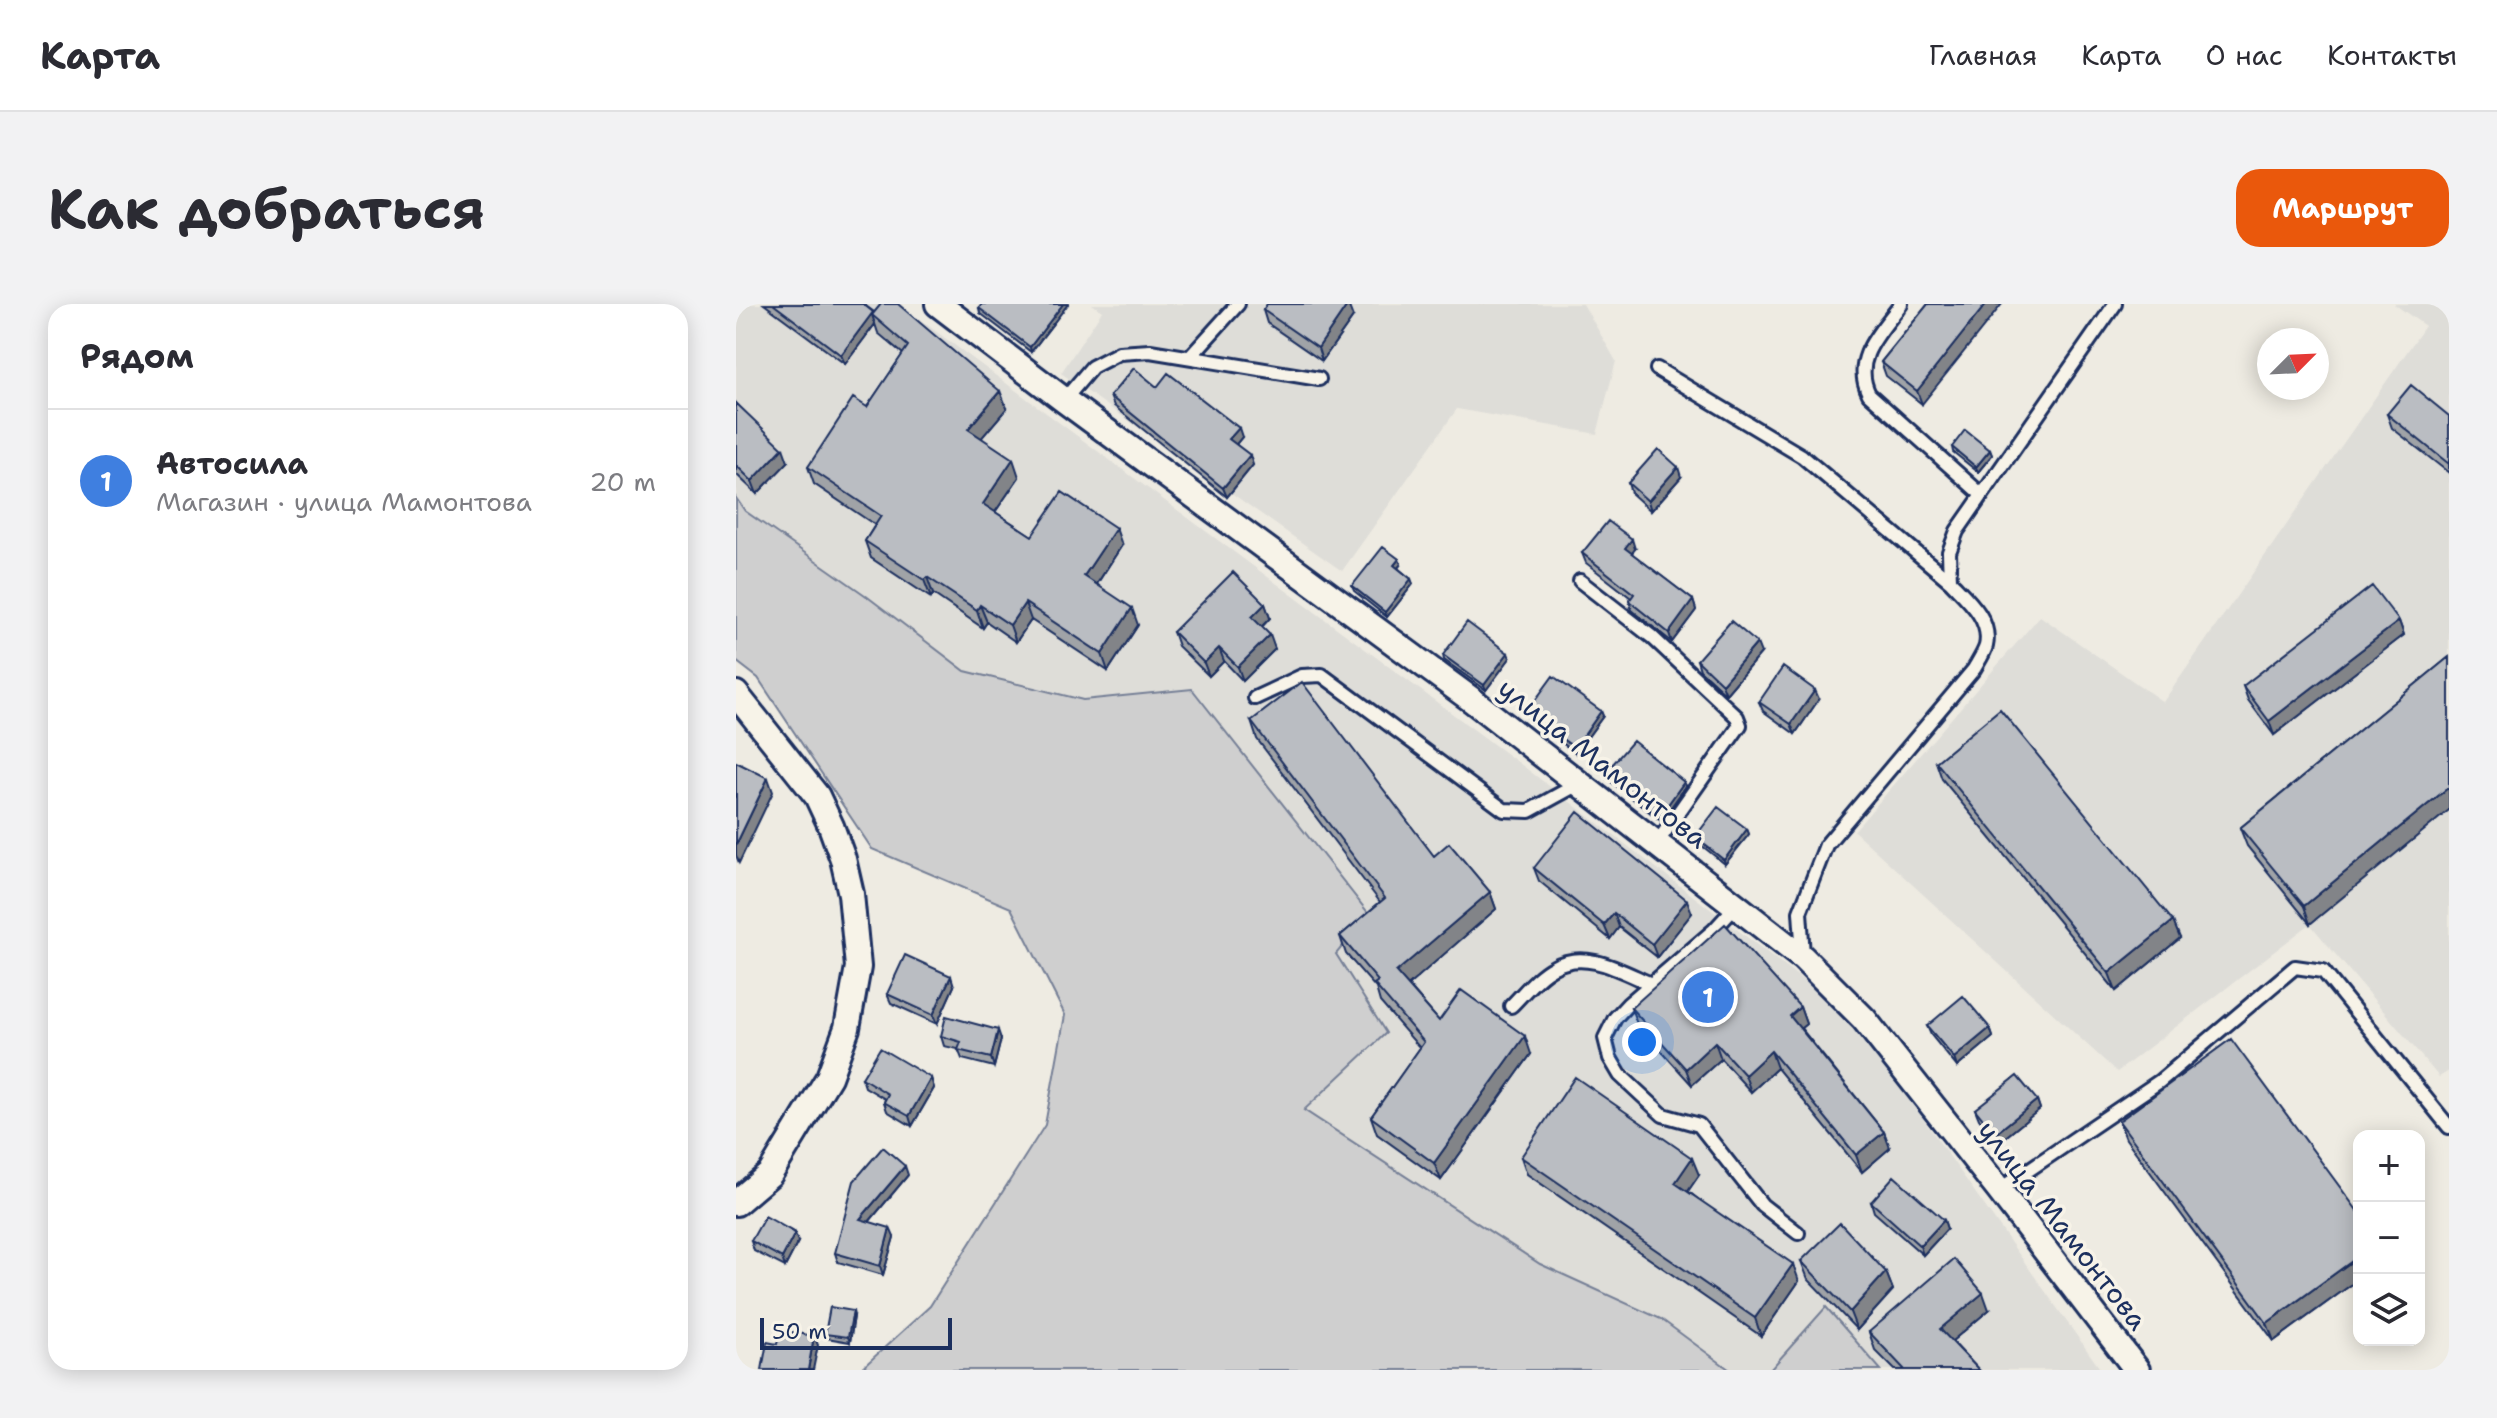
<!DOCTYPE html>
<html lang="ru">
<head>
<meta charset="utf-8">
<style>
  body { margin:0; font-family:"Shantell Sans",sans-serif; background:#f2f2f3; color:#2b2b33 }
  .controls { position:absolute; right:24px; bottom:24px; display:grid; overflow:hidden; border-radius:16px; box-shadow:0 4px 20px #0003 }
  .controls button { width:72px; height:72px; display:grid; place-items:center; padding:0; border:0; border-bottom:2px solid #e1e1e2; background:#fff; color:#2b2b33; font:40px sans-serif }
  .compass { position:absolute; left:1521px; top:24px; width:72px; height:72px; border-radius:50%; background:#fff; box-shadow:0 4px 20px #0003; rotate:66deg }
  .scale { position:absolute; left:24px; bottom:20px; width:192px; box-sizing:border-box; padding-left:8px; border:4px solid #1b2f5e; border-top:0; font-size:22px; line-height:28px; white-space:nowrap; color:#1b2f5e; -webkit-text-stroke:6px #f7f3e8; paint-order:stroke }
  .you { position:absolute; left:906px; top:738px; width:28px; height:28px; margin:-20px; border:6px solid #fff; border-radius:50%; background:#1a73e8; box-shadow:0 0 0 12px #1a73e833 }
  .badge { display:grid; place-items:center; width:52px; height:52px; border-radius:50%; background:#ea580c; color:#fff; font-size:26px; font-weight:700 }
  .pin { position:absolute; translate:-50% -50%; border:4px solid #fff; box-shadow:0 2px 8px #0006 }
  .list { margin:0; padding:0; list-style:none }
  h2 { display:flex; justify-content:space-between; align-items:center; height:104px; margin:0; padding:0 32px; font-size:34px }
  h2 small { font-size:26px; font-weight:400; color:#7c7c81 }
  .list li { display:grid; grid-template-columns:52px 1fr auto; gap:24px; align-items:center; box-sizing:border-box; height:144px; padding:0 32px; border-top:2px solid #e1e1e2 }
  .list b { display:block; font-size:30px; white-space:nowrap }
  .list p { margin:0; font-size:26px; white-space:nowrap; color:#7c7c81 }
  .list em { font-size:26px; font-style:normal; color:#7c7c81 }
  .icon { flex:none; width:44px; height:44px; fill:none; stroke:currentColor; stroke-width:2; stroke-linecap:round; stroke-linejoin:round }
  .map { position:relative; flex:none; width:1713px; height:1066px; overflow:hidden; border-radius:24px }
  header { display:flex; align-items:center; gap:48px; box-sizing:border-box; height:112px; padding:0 40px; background:#fff; border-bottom:2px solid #e1e1e2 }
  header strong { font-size:38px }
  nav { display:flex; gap:44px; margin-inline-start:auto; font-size:28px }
  .intro { display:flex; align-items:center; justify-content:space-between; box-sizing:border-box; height:192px; padding:0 48px }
  h1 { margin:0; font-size:56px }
  .button { padding:20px 36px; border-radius:24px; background:#ea580c; color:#fff; font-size:28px; font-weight:700 }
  main { display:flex; gap:48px; padding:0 48px }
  aside { flex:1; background:#fff; border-radius:24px; box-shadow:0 4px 20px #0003 }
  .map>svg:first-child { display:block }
  .built { fill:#deddd8 }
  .green { fill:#cfcfcf; stroke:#757f96; stroke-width:2 }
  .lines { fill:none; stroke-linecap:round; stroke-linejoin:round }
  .service-casing { stroke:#1b2f5e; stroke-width:18 }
  .minor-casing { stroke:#1b2f5e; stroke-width:30 }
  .service { stroke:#f7f3e8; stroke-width:12 }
  .minor { stroke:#f7f3e8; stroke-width:24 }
  .wall { fill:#a0a3a7; stroke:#1b2f5e; stroke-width:2 }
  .shaded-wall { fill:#828488; stroke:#1b2f5e; stroke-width:2 }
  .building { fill:#babdc2; stroke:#1b2f5e; stroke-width:2 }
  .labels { text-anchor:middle; stroke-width:7; stroke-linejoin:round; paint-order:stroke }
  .street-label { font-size:28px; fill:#1b2f5e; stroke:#f7f3e8 }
</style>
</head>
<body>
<header>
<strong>Карта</strong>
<nav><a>Главная</a><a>Карта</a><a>О нас</a><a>Контакты</a></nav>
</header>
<div class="intro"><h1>Как добраться</h1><a class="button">Маршрут</a></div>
<main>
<aside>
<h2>Рядом<small></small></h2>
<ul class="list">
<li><span class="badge" style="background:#3f7fe0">1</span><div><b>Автосила</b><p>Магазин · улица Мамонтова</p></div><em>20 m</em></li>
</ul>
</aside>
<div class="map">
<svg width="1713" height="1066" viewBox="0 0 1713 1066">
  <rect width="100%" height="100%" fill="#eeebe2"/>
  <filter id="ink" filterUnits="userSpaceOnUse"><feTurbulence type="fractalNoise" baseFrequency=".0125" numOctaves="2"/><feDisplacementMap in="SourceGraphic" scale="16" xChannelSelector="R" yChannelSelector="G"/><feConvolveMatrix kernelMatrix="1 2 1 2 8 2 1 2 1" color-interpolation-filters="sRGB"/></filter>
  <g filter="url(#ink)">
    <path class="built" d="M0,0H163L787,462L1114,712L1365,1066H1145L1090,1003L1034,1066H994L925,1015L804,960L567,805L650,729L600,650L632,611L456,385L347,396L229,367L129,291L9,207L0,194Z
      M356,0H847L880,57L861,130L721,105L606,267L325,69L366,7Z
      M1658,0H1713V767L1703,773L1574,620L1381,768L1118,527L1304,312L1427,398L1689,22Z"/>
    <path class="green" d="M0,194L9,207L129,291L229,367L347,396L456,385L633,610L600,650L650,729L568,806L804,960L925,1015L994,1066H124L194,1002L309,821L329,711L275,604L136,545L22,374L0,357Z
      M1090,1003L1145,1066H1034Z"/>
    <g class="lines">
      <g class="service-casing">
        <path id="service" d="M1165,0C1145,28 1115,54 1133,90L1246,191
          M454,53L502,0
          M921,65L1066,152L1214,277
          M328,96L356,63L383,49L414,47L583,75
          M844,277L916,333L1001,413L1004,421L921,539
          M519,394L566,372L586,371L768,506L793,507L844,479
          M1001,601L978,626L892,700L879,714L869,734L874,754L884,771L927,811L963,821L1026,901L1062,929
          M1067,651L1064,608L1090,541L1238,365C1242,358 1248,349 1250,342C1256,315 1230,294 1214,277L1213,248L1221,227L1379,0
          M775,702C788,689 802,671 818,663C849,645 885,667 915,680
          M1263,886L1424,777L1559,663L1587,667L1713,823"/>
      </g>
      <g class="minor-casing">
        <path id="minor" d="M202,0L328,96L736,396L1067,654L1128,715L1263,886L1401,1066
          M0,390L81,492L95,522L107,555L115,590L122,663L111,724L93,773L34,870L0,899"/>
      </g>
      <use href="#service" class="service"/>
      <use href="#minor" class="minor"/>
    </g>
    <path class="wall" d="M28,0H127L271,104L245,134L283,173L259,208L296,232L386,241L361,280L402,321L372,367L295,316L280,338L251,318L247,324L197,290L195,294L135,254L129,237L139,221L78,180L72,163L131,103L167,50L142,29L139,20L109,60Z
      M332,0L295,48L244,9L243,4Z
      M1192,0L1186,100L1150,72L1145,58Z
      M527,6L617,13L586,57L531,19Z
      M421,83L506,133L500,140L517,161L491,193L378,102L374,92Z
      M0,99L52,158L21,190L0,170Z
      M1651,110L1713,112V169L1656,124Z
      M1216,143L1254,146L1256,151L1242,168L1217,148Z
      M945,173L915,207L895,189L892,179Z
      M899,245L895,249L957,296L960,306L936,338L896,306L893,297L895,294L850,259L846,249Z
      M665,260L662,264L675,275L677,280L651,313L618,287L616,282Z
      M529,300L534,314L526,323L539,345L507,377L488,357L473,372L442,342L437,328Z
      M1663,317L1668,331L1538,431L1512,396L1507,382Z
      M1025,349L990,390L964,366L961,356Z
      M707,351L774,354L750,386L708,356Z
      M1713,353L1574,620L1511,542L1504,524Z
      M1083,395L1059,430L1027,407L1023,398Z
      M865,407L867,412L840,449L792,414L790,409Z
      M515,417L698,552L754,588L760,605L672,681L703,717L795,750L705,876L641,830L635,813L684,744L644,698L640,684L610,650L604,632L644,598L521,435Z
      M1200,458L1444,634L1380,687L1206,475Z
      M869,469L948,478L950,482L925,517L870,474Z
      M1011,525L1013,530L989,560L961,538L959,533Z
      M798,564L956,609L921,653L883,623L874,635L803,577Z
      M218,682L201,720L155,699L151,690Z
      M1064,703L1070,720L1065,724L1148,828L1154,844L1126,868L1041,764L1015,788L985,755L956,781L901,720L895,704Z
      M1191,722L1254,724L1257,733L1221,763L1195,731Z
      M205,732L265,735L258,763L226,755L222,745L208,742Z
      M126,774H195L198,784L176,822L151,807L148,798L149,795L129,783Z
      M1301,796L1304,805L1262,839L1243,815L1239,805Z
      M1383,817L1623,909V975L1538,1037L1390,835Z
      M785,853L963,871L952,887L1063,977L1025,1032L791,870Z
      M172,871L133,918L158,933L147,971L102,958L99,949Z
      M1135,898L1208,916L1211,925L1187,951L1138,908Z
      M15,937L62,938L49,963L18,947Z
      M1065,957L1150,968L1157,986L1121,1026L1072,975Z
      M1253,1006L1216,1037L1243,1066H1159L1139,1046L1133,1028Z
      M118,1012L114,1038L91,1034L89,1030Z"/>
    <path class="shaded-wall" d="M327,0H332L295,48L294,43Z
      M612,0L617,13L586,57L582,44Z
      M1250,0H1266L1186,100L1181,87Z
      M137,8L136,11L139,20L109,60L105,51Z
      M264,87L271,104L238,143L232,125Z
      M503,124L506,133L497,144L493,135Z
      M47,144L52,158L21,190L16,177Z
      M1254,146L1256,151L1242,168L1240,163Z
      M514,151L517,161L491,193L487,184Z
      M277,155L283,173L253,217L247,200Z
      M942,163L945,173L915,207L912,197Z
      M380,224L386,241L355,289L348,272Z
      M896,235L899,245L892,254L889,244Z
      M663,255L665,260L660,266L658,261Z
      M191,273L197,290L195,294L188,276Z
      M675,275L677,280L651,313L649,308Z
      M957,296L960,306L936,338L933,329Z
      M289,299L295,316L280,338L274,321Z
      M529,300L534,314L521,327L516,313Z
      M244,301L251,318L247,324L241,306Z
      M396,304L402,321L372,367L366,350Z
      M1663,317L1668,331L1538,431L1533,417Z
      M534,331L539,345L507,377L502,363Z
      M1021,339L1025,349L990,390L986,380Z
      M483,344L488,357L473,372L468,359Z
      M772,349L774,354L750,386L748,381Z
      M1079,386L1083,395L1059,430L1055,420Z
      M865,407L867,412L840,449L839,444Z
      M32,474L37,488L3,559L0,551V541Z
      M948,478L950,482L925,517L923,513Z
      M1713,483V506L1574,620L1568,602Z
      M1011,525L1013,530L989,560L988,556Z
      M754,588L760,605L667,686L660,668Z
      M951,596L956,609L921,653L916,640Z
      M878,609L883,623L874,635L868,621Z
      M1437,617L1444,634L1380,687L1373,669Z
      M215,672L218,682L201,720L197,711Z
      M1064,703L1070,720L1060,728L1054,712Z
      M1254,724L1257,733L1221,763L1218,754Z
      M262,726L265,735L258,763L255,754Z
      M789,732L795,750L705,876L698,859Z
      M979,738L985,755L956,781L950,765Z
      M1035,747L1041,764L1015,788L1009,771Z
      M195,774L198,784L176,822L173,812Z
      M1301,796L1304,805L1262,839L1259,830Z
      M1148,828L1154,844L1126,868L1120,851Z
      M956,854L963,871L946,896L939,879Z
      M169,862L172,871L127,925L124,915Z
      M1208,916L1211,925L1187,951L1184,942Z
      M154,924L158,933L147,971L144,962Z
      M59,929L62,938L49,963L46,954Z
      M1623,952V975L1538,1037L1531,1019Z
      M1057,960L1063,977L1025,1032L1019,1014Z
      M1150,968L1157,986L1121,1026L1114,1008Z
      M1247,989L1253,1006L1210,1042L1204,1025Z
      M117,1007L118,1012L114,1038L112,1033Z
      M78,1032L82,1041L77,1066H72Z"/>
    <path class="building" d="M37,0H127L137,8L105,51Z
      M145,0H162L264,87L232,125L277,155L247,200L296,232L326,188L380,224L348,272L396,304L366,350L289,299L274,321L244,301L241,306L191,273L188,276L129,237L145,212L72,163L117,94L131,103L172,42L136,11Z
      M246,0H327L294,43L243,4Z
      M531,0H612L582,44L527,6Z
      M1192,0H1250L1181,87L1145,58Z
      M398,64L421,83L432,69L503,124L493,135L514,151L487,184L374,92Z
      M1675,81L1713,112V160L1651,110Z
      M0,99L47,144L16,177L0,161Z
      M1229,126L1254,146L1240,163L1216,143Z
      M922,145L942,163L912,197L892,179Z
      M872,217L896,235L889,244L957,296L933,329L893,297L898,290L846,249Z
      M647,243L663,255L658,261L675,275L649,308L616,282Z
      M497,268L529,300L516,313L534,331L502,363L483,344L468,359L437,328Z
      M1636,282L1663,317L1533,417L1507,382Z
      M995,317L1021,339L986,380L961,356Z
      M731,318L772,349L748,381L707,351Z
      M1713,353V483L1568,602L1504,524Z
      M1047,363L1079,386L1055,420L1023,398Z
      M817,372L865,407L839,444L790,409Z
      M566,378L698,552L713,539L754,588L660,668L703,717L725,686L789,732L698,859L635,813L688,738L638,680L642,677L604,632L649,594L515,417Z
      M1264,405L1437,617L1373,669L1200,458Z
      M897,437L948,478L923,513L869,469Z
      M0,458L32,474L0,541Z
      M982,503L1011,525L988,556L959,533Z
      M842,508L951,596L916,640L878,609L868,621L798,564Z
      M989,620L1064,703L1054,712L1148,828L1120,851L1035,747L1009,771L979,738L950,765L895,704Z
      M169,651L215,672L197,711L151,690Z
      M1227,692L1254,724L1218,754L1191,722Z
      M210,712L262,726L255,754L222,746L225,738L205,732Z
      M1495,735L1623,909V952L1531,1019L1383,817Z
      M144,744L195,774L173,812L148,798L152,790L126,774Z
      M1281,772L1301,796L1259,830L1239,805Z
      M839,773L956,854L939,879L1057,960L1019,1014L785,853Z
      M147,843L169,862L124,915L154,924L144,962L99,949L118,877Z
      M1158,872L1208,916L1184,942L1135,898Z
      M29,912L59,929L46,954L15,937Z
      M1104,919L1150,968L1114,1008L1065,957Z
      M1218,955L1247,989L1204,1025L1243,1066H1169L1133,1028Z
      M94,1003L117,1007L112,1033L89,1030Z
      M44,1026L78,1032L72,1066H26L31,1038L41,1040Z"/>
  </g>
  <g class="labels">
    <g class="street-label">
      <text transform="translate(867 459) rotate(38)" y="10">улица Мамонтова</text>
      <text transform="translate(1327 921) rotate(52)" y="10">улица Мамонтова</text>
    </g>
  </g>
</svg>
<div class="controls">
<button>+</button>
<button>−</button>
<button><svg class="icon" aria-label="layers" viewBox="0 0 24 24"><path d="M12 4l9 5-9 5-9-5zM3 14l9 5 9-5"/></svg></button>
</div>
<svg class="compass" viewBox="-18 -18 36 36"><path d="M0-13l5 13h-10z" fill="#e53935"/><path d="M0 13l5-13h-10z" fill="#7c7c81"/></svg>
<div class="scale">50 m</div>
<div class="you"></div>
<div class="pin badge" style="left:972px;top:693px;background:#3f7fe0">1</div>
</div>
</main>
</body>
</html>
